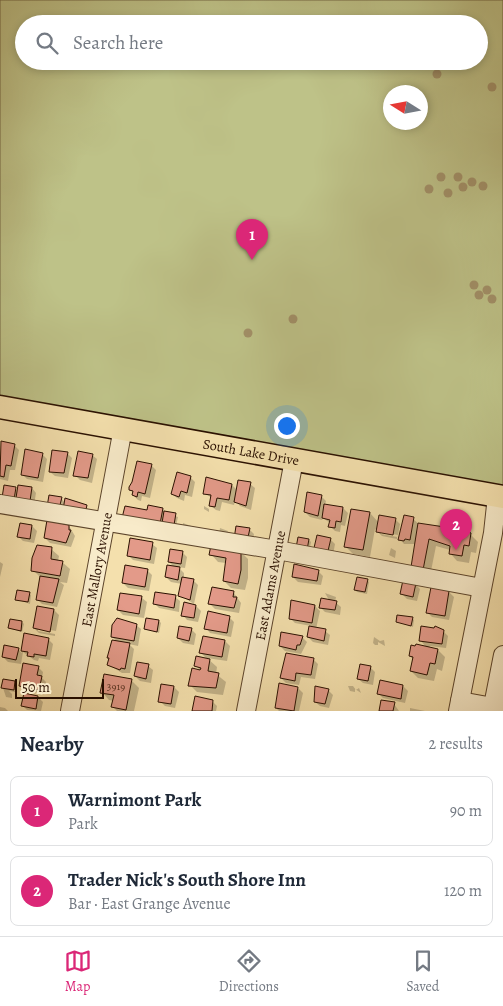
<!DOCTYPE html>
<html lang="en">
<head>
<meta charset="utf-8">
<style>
  body { margin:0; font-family:Alegreya,serif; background:#f6f6f7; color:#1f2937 }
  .compass { position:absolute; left:383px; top:85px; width:45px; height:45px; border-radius:50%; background:#fff; box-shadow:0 2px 8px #0003; rotate:281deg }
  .scale { position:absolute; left:15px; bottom:12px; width:89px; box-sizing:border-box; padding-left:5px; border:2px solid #2a1000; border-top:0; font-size:14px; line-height:18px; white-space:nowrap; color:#2a1000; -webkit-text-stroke:4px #f8ebca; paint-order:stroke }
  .you { position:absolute; left:286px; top:425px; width:18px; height:18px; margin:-12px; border:4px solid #fff; border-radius:50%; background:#1a73e8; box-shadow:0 0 0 8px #1a73e833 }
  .badge { display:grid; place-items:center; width:32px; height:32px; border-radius:50%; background:#db2777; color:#fff; font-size:16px; font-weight:700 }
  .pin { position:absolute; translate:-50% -41px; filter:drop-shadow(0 1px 2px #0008) }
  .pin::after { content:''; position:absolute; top:26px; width:18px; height:15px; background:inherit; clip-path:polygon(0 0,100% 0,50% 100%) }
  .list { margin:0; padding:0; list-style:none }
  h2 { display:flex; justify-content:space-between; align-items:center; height:65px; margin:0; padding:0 20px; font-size:21px }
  h2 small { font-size:16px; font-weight:400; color:#747a83 }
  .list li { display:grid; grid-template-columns:32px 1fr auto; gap:15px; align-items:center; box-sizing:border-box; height:70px; margin:0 10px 10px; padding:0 10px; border:1px solid #e0e1e3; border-radius:8px }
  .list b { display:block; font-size:19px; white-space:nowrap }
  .list p { margin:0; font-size:16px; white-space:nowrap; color:#747a83 }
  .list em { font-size:16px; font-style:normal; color:#747a83 }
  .icon { flex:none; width:28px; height:28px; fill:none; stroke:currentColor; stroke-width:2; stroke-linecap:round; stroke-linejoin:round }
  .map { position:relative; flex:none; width:503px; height:711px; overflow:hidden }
  .search { position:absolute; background:#fff; box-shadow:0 2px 8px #0003; left:15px; right:15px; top:15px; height:55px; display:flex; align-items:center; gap:12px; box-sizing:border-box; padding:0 18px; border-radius:28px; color:#747a83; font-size:19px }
  .sheet { height:225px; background:#fff }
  nav { display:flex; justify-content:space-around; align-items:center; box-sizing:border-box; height:70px; border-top:1px solid #e0e1e3; background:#fff; font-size:14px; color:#747a83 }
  nav a { display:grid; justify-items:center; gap:2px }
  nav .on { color:#db2777 }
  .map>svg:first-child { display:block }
  .green { fill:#bec288; stroke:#746944; fill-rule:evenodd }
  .shadow { fill:#0003 }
  .building { fill:#e39a89; stroke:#2a1000 }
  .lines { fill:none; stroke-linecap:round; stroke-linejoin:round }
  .minor-casing { stroke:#5c442b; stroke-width:20 }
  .major-casing { stroke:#2a1000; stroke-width:25 }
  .minor { stroke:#f8ebca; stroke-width:18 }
  .major { stroke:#f4e0ad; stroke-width:22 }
  .tree { fill:#a29068 }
  .labels { text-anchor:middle; stroke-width:4; stroke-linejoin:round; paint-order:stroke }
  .number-label { font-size:11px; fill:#583222 }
  .street-label { font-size:14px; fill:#2a1000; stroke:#f8ebca }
</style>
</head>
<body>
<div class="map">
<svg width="503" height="711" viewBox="0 0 503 711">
  <rect width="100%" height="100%" fill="#f4e0ad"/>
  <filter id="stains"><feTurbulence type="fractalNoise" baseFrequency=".004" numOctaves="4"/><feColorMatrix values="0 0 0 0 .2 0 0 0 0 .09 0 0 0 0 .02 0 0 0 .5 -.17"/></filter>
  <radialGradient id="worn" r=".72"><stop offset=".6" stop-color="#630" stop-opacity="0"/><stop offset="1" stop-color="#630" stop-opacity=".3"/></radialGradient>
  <path class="green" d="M0,0H503V487L0,398ZM24,24H479V61H24ZM390,92H420V122H390Z"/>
  <path class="shadow" d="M2,443L14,445L19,450L15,470H10L8,481L0,479Z
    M67,453L72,458L68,478L55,476L50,472Z
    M42,454L47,459L43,482L27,479L22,474Z
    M92,455L97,459L92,483L80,480L75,475Z
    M151,465L156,470L150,498L142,496L141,501L138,500L133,495L131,485Z
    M190,477L195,482L192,497L185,495L184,501L177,498L172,494Z
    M250,484L255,488L251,510L240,506L235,500L234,505L222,502L220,511L216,510L211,506L212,498L204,493L232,485L238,491Z
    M5,487L15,488L19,492L32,488L36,493L34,505L16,501Z
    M321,496L326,501L325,505L343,508L348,513L345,526L341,525L340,532L335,531L330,526V523L323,518L322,520L310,517L305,512Z
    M61,498L65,503L66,499L76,501L91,511L50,509Z
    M204,506L209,509V512L204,509Z
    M163,509L167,513L178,517L176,526L165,529L148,511Z
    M370,513L379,523L395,519L400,524L398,535L381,532V534L397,537V539L382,536L375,529L370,557L353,554L345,546Z
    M413,519L419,524L470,534L478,542L476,553L471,552L469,563L457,561L450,553V550L436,546L430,576L420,574L416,544H404L400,539Z
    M183,523L191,526L190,530L183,527Z
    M32,526L37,531L34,543L23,541L18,536Z
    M69,526L75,536L71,547L50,543L45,538Z
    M237,527L249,529L254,534L252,546Z
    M220,528L228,531L226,538L219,535Z
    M330,539L335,544L333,555L320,553Z
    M309,540L311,542L309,552L300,550Z
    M152,544L157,548L154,564L133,560L128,555Z
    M391,548L396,551L395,558L389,555Z
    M51,549L59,556L58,561L62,562L70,569L67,583L60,582L64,585L57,607L42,604L37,599L41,578L33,570Z
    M240,551L248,559V578L245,590L231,588L224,581L226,563L218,562L211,554Z
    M182,552L187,557L185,568L178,567L184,573V579L193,580L198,585L194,604L180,595L182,584L171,582L166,577L175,568L169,562Z
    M0,562L3,564L0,577Z
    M147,570L152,575L149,591L128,588L123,583Z
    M318,571L323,576L321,585L298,582L293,577Z
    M367,580L369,582L367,594L357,592L355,590Z
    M415,584L420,589L417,601L407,599L402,594Z
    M449,592L454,597L449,620L432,617L427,612Z
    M29,593L31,595L30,604L16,599Z
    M234,593L241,603L239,613L215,609L210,604Z
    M325,593L336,597L335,602L341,607L340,615L325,612L320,607L329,600Z
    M121,594L142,598L147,602L144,618L123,615L118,610Z
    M175,597L180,601L179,612L159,608L155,604Z
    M185,604L196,606L201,611L198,622L187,620L183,615Z
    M315,606L320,611L316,629L325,631L330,635L328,645L313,642L308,637L311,626L295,623L290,618Z
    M38,607L54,610L59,615L56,631L38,628V631L55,634V636L39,633L34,628Z
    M229,617L234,622L231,637L210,633L206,628Z
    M412,618L414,620L413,627L397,621Z
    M159,621L161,623L159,633L146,629Z
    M22,622L24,624L22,632L9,628Z
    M136,625L141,629L138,646L129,644L134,649L130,673H122L109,665L108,658L118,642L112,637Z
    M191,629L196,634L194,645L183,643L178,638Z
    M443,631L448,636L446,648L430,646L429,648L438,650L445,657L442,671L437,669L434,681L418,678L411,671L413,659L410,656L427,648L420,640Z
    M25,635L48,639L53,644L50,660L39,658L38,661L34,660L23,652L21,664L8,662L3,657L18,649L22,653Z
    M204,637L225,641L230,646L227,661L207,658L217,667L216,674L226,682L223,695L197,692L190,685L201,671L196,666L208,660L201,653Z
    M302,637L307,642L301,654L285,651L280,646Z
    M374,637L380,641L384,640L385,646L378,642V645H375L373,643Z
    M313,659L318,664L315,679L301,677L299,685L286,683L281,678Z
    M148,666L153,670L151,683L140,681L135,676Z
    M38,667L43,672L42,678L46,682L44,694L25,690L20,685Z
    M370,667L375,672L373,685L363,683L358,679Z
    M131,680L139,688L134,711H117L113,707L114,701L109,700L102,692Z
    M15,682L17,684L15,692L9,691L12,694V698L6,697L3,688Z
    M162,685L174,687L179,692L175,708L165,706L160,701Z
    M348,686H353L356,690L359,688L361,693L355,689V692L350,691Z
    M403,686L408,691L405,703L383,698L378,693Z
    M298,688L303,693L299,711H279L276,708Z
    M328,690L333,695L329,708L320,706L315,702Z
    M38,697L43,702L41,711L27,710L23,706Z
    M212,701L217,706L216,711H194Z
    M394,704L399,711H380Z
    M0,707L5,708L8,711H0Z
    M410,708L425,711H410Z"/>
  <path class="building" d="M1,441L15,444L11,466L6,465L4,477L0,476Z
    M25,449L43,453L38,478L21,475Z
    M52,450L68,452L64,473L49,472Z
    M78,451L93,454L88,478L73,476Z
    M137,461L152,464L145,494L138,492L137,497L132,495L133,491L129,490V487L132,482Z
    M177,472L191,476L187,493L181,491L179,497L171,494Z
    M206,477L232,484L229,500L217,498L215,507L209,506L211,495L203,494Z
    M238,480L251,482L246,506L234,502Z
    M4,485L16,487L14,500L2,498Z
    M18,485L32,487L30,501L16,498Z
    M307,492L322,495L318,516L304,512Z
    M49,495L62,497L59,509L47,507Z
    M65,498L87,505L85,514L63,510Z
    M324,504L343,507L341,522L336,521L335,528L328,527L330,520L322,518Z
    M148,505L163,508L160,524L122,518L125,506L147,510Z
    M351,509L370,512L363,550L344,547Z
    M164,511L176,513L174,525L162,523Z
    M379,515L396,518L393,535L376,532Z
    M404,515L414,517L410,540L405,539L404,541L398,540Z
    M47,520L69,525V530H71L66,543L44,538Z
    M20,523L32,525L30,539L17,537Z
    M418,523L465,530L471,533L469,546L464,545L462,556L449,554L450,546L429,539L423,570L411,567Z
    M236,526L250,528L247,542L234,539Z
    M317,535L331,538L328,551L314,548Z
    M298,537L309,539L307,550L296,548Z
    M130,538L153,542L150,560L127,556Z
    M37,545L52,547L51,559L63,561L60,576L31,571L32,558Z
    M211,545L241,550V570L238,584L223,581L226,558L209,555Z
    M170,549L183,551L181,564L168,562Z
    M294,564L319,570L317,581L292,577Z
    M125,565L148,569L145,587L122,583Z
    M167,565L180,567L178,580L165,577Z
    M40,576L59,579L53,603L36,600Z
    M182,577L194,579L190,600L178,596Z
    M357,577L368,579L365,592L354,590Z
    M403,580L416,583L413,597L400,594Z
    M212,587L234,591L233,597H237L234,608L208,604Z
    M431,587L449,591L445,616L426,613Z
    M17,590L30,592L28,602L15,600Z
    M155,592L176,595L174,608L153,604Z
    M120,593L142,596L139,614L117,610Z
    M321,598L337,601L335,610L319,608Z
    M291,600L315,605L312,623L289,619Z
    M184,602L196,605L194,618L181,616Z
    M37,606L54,609L50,632L33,628Z
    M208,611L230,616L227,633L204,629Z
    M397,615L413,617L411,626L396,622Z
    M117,618L137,624L134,641L111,637L112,625Z
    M146,618L159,620L157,632L144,629Z
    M10,619L22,621L21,631L8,628Z
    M179,626L192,628L189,641L177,638Z
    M309,626L326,629L324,641L307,637Z
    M421,626L434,628L435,626L444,630L442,644L419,641Z
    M281,632L303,636L300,645H297L296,650L279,646Z
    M24,633L49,638L46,656L34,654V657L27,656L28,652L21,651Z
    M203,636L225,640L222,657L199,653Z
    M112,640L130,643L125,669L121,668L120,670L107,665L109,658H107Z
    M416,644L438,649L435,664L430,663L427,675L410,671L413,657L409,656L411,645L415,646Z
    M4,645L19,648L16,660L2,657Z
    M286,653L314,658L311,675L296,673L295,681L280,678Z
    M196,656L210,659L208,671L219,673L216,688L188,686L192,668L200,670L201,668L194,666Z
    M137,662L149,664L146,679L134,676Z
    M23,663L39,666L37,675L42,676L39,690L19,686Z
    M360,664L371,666L368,681L357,679Z
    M104,674L132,679L126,710L111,707L114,695L100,693Z
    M3,679L15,681L14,690L1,688Z
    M380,680L403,685L401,699L377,694Z
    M279,683L298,687L294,711L275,708Z
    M161,684L174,686L171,704L158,702Z
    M315,686L329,689L325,704L314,702Z
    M24,693L38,696L36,709L21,706Z
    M195,696L213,700L212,711H192Z
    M381,700L395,702L393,711H379Z"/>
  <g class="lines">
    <g class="minor-casing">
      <g id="minor">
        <path d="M0,504L277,550L482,588"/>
        <path d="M460,701L503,709"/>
        <path id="s1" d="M70,711L123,428"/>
        <path id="s2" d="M246,711L294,460"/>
        <path d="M458,711L493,533L497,496"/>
        <path d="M492,711L503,655"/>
      </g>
    </g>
    <g class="major-casing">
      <g id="major">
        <path id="s3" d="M0,407L503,497"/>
      </g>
    </g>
    <use href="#minor" class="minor"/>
    <use href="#major" class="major"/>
  </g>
  <g class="tree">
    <circle cx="437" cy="74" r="4.5"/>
    <circle cx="492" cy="87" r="4.5"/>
    <circle cx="441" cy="177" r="4.5"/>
    <circle cx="458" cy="177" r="4.5"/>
    <circle cx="472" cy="182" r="4.5"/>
    <circle cx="483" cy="186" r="4.5"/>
    <circle cx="463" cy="187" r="4.5"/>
    <circle cx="429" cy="189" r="4.5"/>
    <circle cx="448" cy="193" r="4.5"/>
    <circle cx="474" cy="285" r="4.5"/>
    <circle cx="487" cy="290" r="4.5"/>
    <circle cx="479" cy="295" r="4.5"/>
    <circle cx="492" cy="299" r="4.5"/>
    <circle cx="293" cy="319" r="4.5"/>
    <circle cx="248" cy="333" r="4.5"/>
  </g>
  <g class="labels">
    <g class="number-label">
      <text x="116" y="690">3919</text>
    </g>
    <g class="street-label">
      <text dy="5" stroke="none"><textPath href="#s3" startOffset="255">South Lake Drive</textPath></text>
      <text dy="5" stroke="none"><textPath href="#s1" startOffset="144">East Mallory Avenue</textPath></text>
      <text dy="5" stroke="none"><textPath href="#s2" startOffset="128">East Adams Avenue</textPath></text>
    </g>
  </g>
  <rect width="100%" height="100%" filter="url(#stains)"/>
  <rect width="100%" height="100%" fill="url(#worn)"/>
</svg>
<svg class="compass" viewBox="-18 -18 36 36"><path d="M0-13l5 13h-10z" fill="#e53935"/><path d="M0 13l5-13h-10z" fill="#747a83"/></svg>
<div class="scale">50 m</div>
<div class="you"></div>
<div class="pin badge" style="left:252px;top:260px">1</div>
<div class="pin badge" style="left:456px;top:550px">2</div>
<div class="search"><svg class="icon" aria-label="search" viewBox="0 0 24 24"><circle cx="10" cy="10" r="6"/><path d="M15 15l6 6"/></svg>Search here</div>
</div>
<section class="sheet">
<h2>Nearby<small>2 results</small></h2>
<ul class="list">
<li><span class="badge">1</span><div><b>Warnimont Park</b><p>Park</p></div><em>90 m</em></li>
<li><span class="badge">2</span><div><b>Trader Nick's South Shore Inn</b><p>Bar · East Grange Avenue</p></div><em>120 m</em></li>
</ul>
</section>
<nav>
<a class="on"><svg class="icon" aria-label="map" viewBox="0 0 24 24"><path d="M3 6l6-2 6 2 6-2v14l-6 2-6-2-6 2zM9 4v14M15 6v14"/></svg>Map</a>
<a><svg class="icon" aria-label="directions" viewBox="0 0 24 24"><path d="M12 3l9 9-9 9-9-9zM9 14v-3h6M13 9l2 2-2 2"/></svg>Directions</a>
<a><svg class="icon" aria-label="saved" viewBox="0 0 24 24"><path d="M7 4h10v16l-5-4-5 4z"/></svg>Saved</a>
</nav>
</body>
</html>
